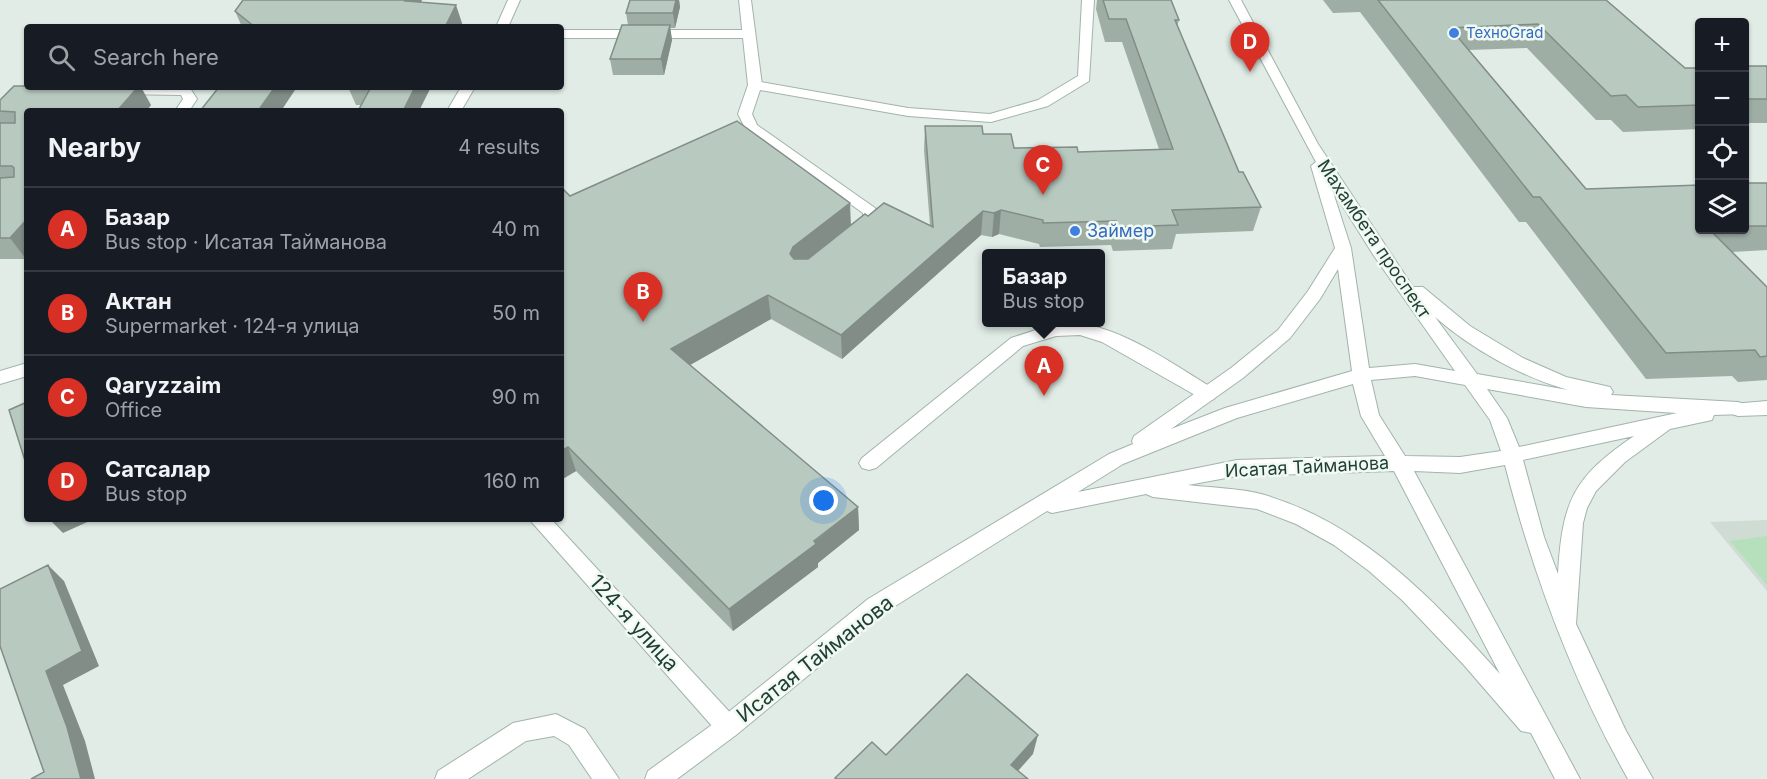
<!DOCTYPE html>
<html lang="en">
<head>
<meta charset="utf-8">
<style>
  body { margin:0; font-family:Inter,sans-serif; background:#20242c; color:#f1f3f6 }
  .controls { position:absolute; right:18px; top:18px; display:grid; overflow:hidden; border-radius:6px; box-shadow:0 2px 4px #0004 }
  .controls button { width:54px; height:54px; display:grid; place-items:center; padding:0; border:0; border-bottom:2px solid #363941; background:#171b24; color:#f1f3f6; font:30px sans-serif }
  .you { position:absolute; left:824px; top:501px; width:21px; height:21px; margin:-15px; border:4px solid #fff; border-radius:50%; background:#1a73e8; box-shadow:0 0 0 9px #1a73e833 }
  .badge { display:grid; place-items:center; width:39px; height:39px; border-radius:50%; background:#d93025; color:#fff; font-size:20px; font-weight:700 }
  .pin { position:absolute; translate:-50% -50px; filter:drop-shadow(0 2px 3px #0008) }
  .pin::after { content:''; position:absolute; top:32px; width:21px; height:18px; background:inherit; clip-path:polygon(0 0,100% 0,50% 100%) }
  .popup { position:absolute; left:982px; top:249px; width:123px; height:78px; box-sizing:border-box; display:grid; place-content:center; border-radius:6px; background:#171b24; filter:drop-shadow(0 2px 4px #0005); font-size:20px; white-space:nowrap; color:#9ea1a6 }
  .popup b { font-size:22px; color:#f1f3f6 }
  .popup::after { content:''; position:absolute; left:50%; top:100%; margin-left:-12px; border:12px solid transparent; border-top-color:#171b24 }
  .list { margin:0; padding:0; list-style:none }
  h2 { display:flex; justify-content:space-between; align-items:center; height:78px; margin:0; padding:0 24px; font-size:26px }
  h2 small { font-size:20px; font-weight:400; color:#9ea1a6 }
  .list li { display:grid; grid-template-columns:39px 1fr auto; gap:18px; align-items:center; box-sizing:border-box; height:84px; padding:0 24px; border-top:2px solid #363941 }
  .list b { display:block; font-size:22px; white-space:nowrap }
  .list p { margin:0; font-size:20px; white-space:nowrap; color:#9ea1a6 }
  .list em { font-size:20px; font-style:normal; color:#9ea1a6 }
  .icon { flex:none; width:33px; height:33px; fill:none; stroke:currentColor; stroke-width:2; stroke-linecap:round; stroke-linejoin:round }
  .map { position:relative; flex:none; width:1767px; height:779px; overflow:hidden }
  .search { position:absolute; background:#171b24; box-shadow:0 2px 4px #0004; left:24px; top:24px; width:540px; height:66px; display:flex; align-items:center; gap:15px; box-sizing:border-box; padding:0 21px; border-radius:6px; color:#9ea1a6; font-size:22px }
  .panel { position:absolute; background:#171b24; box-shadow:0 2px 4px #0004; left:24px; top:108px; width:540px; height:414px; border-radius:6px }
  .map>svg:first-child { display:block }
  .built { fill:#cedcd4 }
  .green { fill:#b6e0bb }
  .lines { fill:none; stroke-linecap:round; stroke-linejoin:round }
  .service-casing { stroke:#a2b4ab; stroke-width:2 }
  .minor-casing { stroke:#a2b4ab; stroke-width:2 }
  .tertiary-casing { stroke:#a2b4ab; stroke-width:2 }
  .service { fill:#fff; fill-rule:evenodd }
  .minor { fill:#fff; fill-rule:evenodd }
  .tertiary { fill:#fff; fill-rule:evenodd }
  .wall { fill:#9eaea5 }
  .shaded-wall { fill:#818d86 }
  .building { fill:#b8cac0; stroke:#818d86; stroke-width:1.5 }
  .shop-dot { fill:#3f7fe0; stroke:#f1f9f3; stroke-width:2 }
  .labels { text-anchor:middle; stroke-width:5; stroke-linejoin:round; paint-order:stroke }
  .far-shop-label { font-size:15px; fill:#366cbe; stroke:#f1f9f3; text-anchor:start }
  .shop-label { font-size:18px; fill:#366cbe; stroke:#f1f9f3; text-anchor:start }
  .street-label { font-size:18px; fill:#1f3e31; stroke:#f1f9f3 }
  .near-street-label { font-size:21px; fill:#1f3e31; stroke:#f1f9f3 }
</style>
</head>
<body>
<div class="map">
<svg width="1767" height="779" viewBox="0 0 1767 779">
  <rect width="100%" height="100%" fill="#e0ece5"/>
  <path class="built" d="M1767,520V591L1710,522Z"/>
  <path class="green" d="M1767,536V585L1730,541Z"/>
  <g class="lines">
    <g class="service-casing">
      <path id="service" d="M1082,0H1094L1089,81L1048,106L991,122L908,116L760,90L752,114L757,125L875,208L879,223L864,236L859,238L851,233L863,222V213L746,130L738,114L748,85L755,81L908,108L990,114L1038,100L1078,76Z
        M561,30H748L754,34L748,38H561Z
        M116,87H185L190,88L197,99L189,111H175L183,99L181,95L120,94L113,90Z
        M1072,323C1120,325 1174,365 1214,389L1217,394L1214,399L1208,401L1202,399L1102,342L1080,335L1056,336L1023,346L876,468L869,470L862,468L859,463L862,458L1011,338L1048,326Z
        M27,363V376L0,384V371Z
        M556,714L585,729L619,779H592L569,745L554,736L526,741L468,779H435L438,771L513,723Z"/>
    </g>
    <g class="minor-casing">
      <path id="minor" d="M508,0H520L508,27H496Z
        M739,0H751L762,85L755,89L748,85Z
        M461,87H475L461,111H447Z
        M1767,401V415L1738,416L1732,414L1729,409L1732,404Z
        M529,519H551L736,719L740,727L736,735L728,738L720,735Z"/>
    </g>
    <g class="tertiary-casing">
      <path id="tertiary" d="M1229,0H1241L1318,144L1413,287H1423L1470,326L1523,358L1566,377L1610,387L1613,392L1611,395L1738,402L1744,404L1747,409L1744,414L1714,415L1712,420L1670,429L1625,462L1596,491L1587,508L1583,523L1576,624L1626,731L1653,779H1628C1572,680 1533,574 1505,465L1460,473L1414,471L1580,779H1555L1531,733L1521,731L1463,664L1402,600L1369,571L1334,545L1296,524L1257,509L1153,497L1146,494L1052,513L1047,511L884,613L736,735L677,779H645L648,771L720,719L868,599L1109,454L1133,444L1132,441L1134,436L1231,368L1278,330L1308,291L1335,248L1311,166L1316,162ZM1332,189L1374,256L1455,371L1415,364L1369,368L1351,248ZM1338,269L1352,371L1225,408L1171,429L1243,378L1290,338L1320,299ZM1435,317C1473,350 1520,376 1568,390L1477,374ZM1415,376L1465,385L1490,420L1501,451L1460,457L1405,456L1379,415L1371,380ZM1353,384L1361,416L1385,456L1237,460L1078,492L1123,464L1237,418ZM1487,389L1586,407L1677,413L1519,447L1507,418ZM1634,436C1573,477 1562,502 1558,574L1544,537L1523,460ZM1394,471L1500,674C1434,600 1361,522 1261,494C1238,488 1212,488 1188,485L1237,476Z"/>
    </g>
    <use href="#service" class="service"/>
    <use href="#minor" class="minor"/>
    <use href="#tertiary" class="tertiary"/>
  </g>
  <path class="wall" d="M243,0H422L421,2L462,23L460,27H242L235,11Z
    M630,0H679L680,7L675,28H670L672,40L664,75H613L610,59L628,25L626,13Z
    M1097,0H1103L1179,20L1177,26L1239,172L1261,207L1253,231L1176,234L1172,249L1113,251L1111,245L1040,247L1039,244L999,234L992,237L981,235L842,359L771,319L690,365L858,507L859,530L818,563V567L733,631L576,471L561,480V187L570,196L851,224L868,216L930,225L924,150L925,126L983,134L1014,148L1078,152L1159,149L1122,42H1105L1096,9Z
    M1323,0H1606L1685,68H1700V129L1623,132L1611,120H1596L1527,48L1469,50L1586,189L1700,230H1744V183H1767V250L1732,252L1767,287V380L1738,382L1732,376L1646,379L1526,222H1519L1360,12L1333,13Z
    M1744,66H1767V123H1744Z
    M348,87H431L361,105H356Z
    M0,100L151,105L146,111H27L26,259H0Z"/>
  <path class="shaded-wall" d="M406,0H422L412,19Z
    M676,0H679L680,7L675,28L673,13Z
    M456,5L462,23L460,27H445Z
    M670,25L672,40L664,75L661,59Z
    M138,87H141L151,105L146,111H117Z
    M275,87H297L281,111H258Z
    M415,87H431L419,111H403Z
    M850,203L851,227L795,271L790,254L793,247Z
    M1001,210L999,234L992,237L994,213Z
    M983,211L981,235L842,359L841,335Z
    M27,219V258L26,259L10,238Z
    M768,295L771,319L676,373L671,349Z
    M568,447L576,471L561,480V451Z
    M858,507L859,530L818,563V567L733,631L729,609Z
    M49,519H94L63,533Z
    M48,565L64,581L99,666L63,685L85,741L95,779H81L46,671Z
    M1038,735L1033,754L1011,779V765Z"/>
  <path class="building" d="M243,0H406L405,1L456,5L445,27H255L235,11Z
    M630,0H676L673,13H626Z
    M1103,0H1171L1179,20H1175L1239,172H1243L1261,207L1172,210L1178,225L1118,227L1116,221L1043,223V220L1001,210L994,213L983,211L841,335L768,295L671,349L858,507L814,541L816,544L729,609L568,447L561,451V187L570,196L737,121L850,203L793,247L790,254L794,259H808L865,214L868,216L884,203L933,227L925,126H982L983,134H1011L1014,148L1077,147L1078,152L1173,149L1126,19H1109Z
    M1378,0H1606L1685,68H1700V105L1638,107L1626,95L1611,96L1538,24L1450,28L1586,189L1700,185V230H1710L1767,287V356L1760,357L1755,350L1666,353L1540,197H1533Z
    M622,25H670L661,59H610Z
    M1744,66H1767V99H1744Z
    M14,86H27V87H138L117,111H27V219L10,238H0V178L14,177V168L12,166H0V123H15V112L0,111V100Z
    M219,87H275L258,111H200Z
    M371,87H415L403,111H358Z
    M1744,183H1767V226H1744Z
    M27,402V467L9,410Z
    M48,565L82,651L46,671L67,727L81,779H31L44,772L0,646V589Z
    M967,674L1038,735L1011,765L1028,779H837L835,778L872,742L886,755Z"/>
  <g class="shop-dot">
    <circle cx="1454" cy="33" r="6"/>
    <circle cx="1075" cy="231" r="6"/>
  </g>
  <g class="labels">
    <g class="far-shop-label">
      <text x="1466" y="38">ТехноGrad</text>
    </g>
    <g class="shop-label">
      <text x="1087" y="237">Займер</text>
    </g>
    <g class="street-label">
      <text transform="translate(1374 239) rotate(56)" y="6">Махамбета проспект</text>
      <text transform="translate(1307 467) rotate(-3)" y="6">Исатая Тайманова</text>
    </g>
    <g class="near-street-label">
      <text transform="translate(634 623) rotate(48)" y="7">124-я улица</text>
      <text transform="translate(815 659) rotate(-38)" y="7">Исатая Тайманова</text>
    </g>
  </g>
</svg>
<div class="controls">
<button>+</button>
<button>−</button>
<button><svg class="icon" aria-label="locate" viewBox="0 0 24 24"><circle cx="12" cy="12" r="6"/><path d="M12 2v4M12 18v4M2 12h4M18 12h4"/></svg></button>
<button><svg class="icon" aria-label="layers" viewBox="0 0 24 24"><path d="M12 4l9 5-9 5-9-5zM3 14l9 5 9-5"/></svg></button>
</div>
<div class="you"></div>
<div class="pin badge" style="left:1044px;top:396px">A</div>
<div class="popup"><b>Базар</b>Bus stop</div>
<div class="pin badge" style="left:643px;top:322px">B</div>
<div class="pin badge" style="left:1043px;top:195px">C</div>
<div class="pin badge" style="left:1250px;top:72px">D</div>
<div class="search"><svg class="icon" aria-label="search" viewBox="0 0 24 24"><circle cx="10" cy="10" r="6"/><path d="M15 15l6 6"/></svg>Search here</div>
<section class="panel">
<h2>Nearby<small>4 results</small></h2>
<ul class="list">
<li><span class="badge">A</span><div><b>Базар</b><p>Bus stop · Исатая Тайманова</p></div><em>40 m</em></li>
<li><span class="badge">B</span><div><b>Актан</b><p>Supermarket · 124-я улица</p></div><em>50 m</em></li>
<li><span class="badge">C</span><div><b>Qaryzzaim</b><p>Office</p></div><em>90 m</em></li>
<li><span class="badge">D</span><div><b>Сатсалар</b><p>Bus stop</p></div><em>160 m</em></li>
</ul>
</section>
</div>
</body>
</html>
